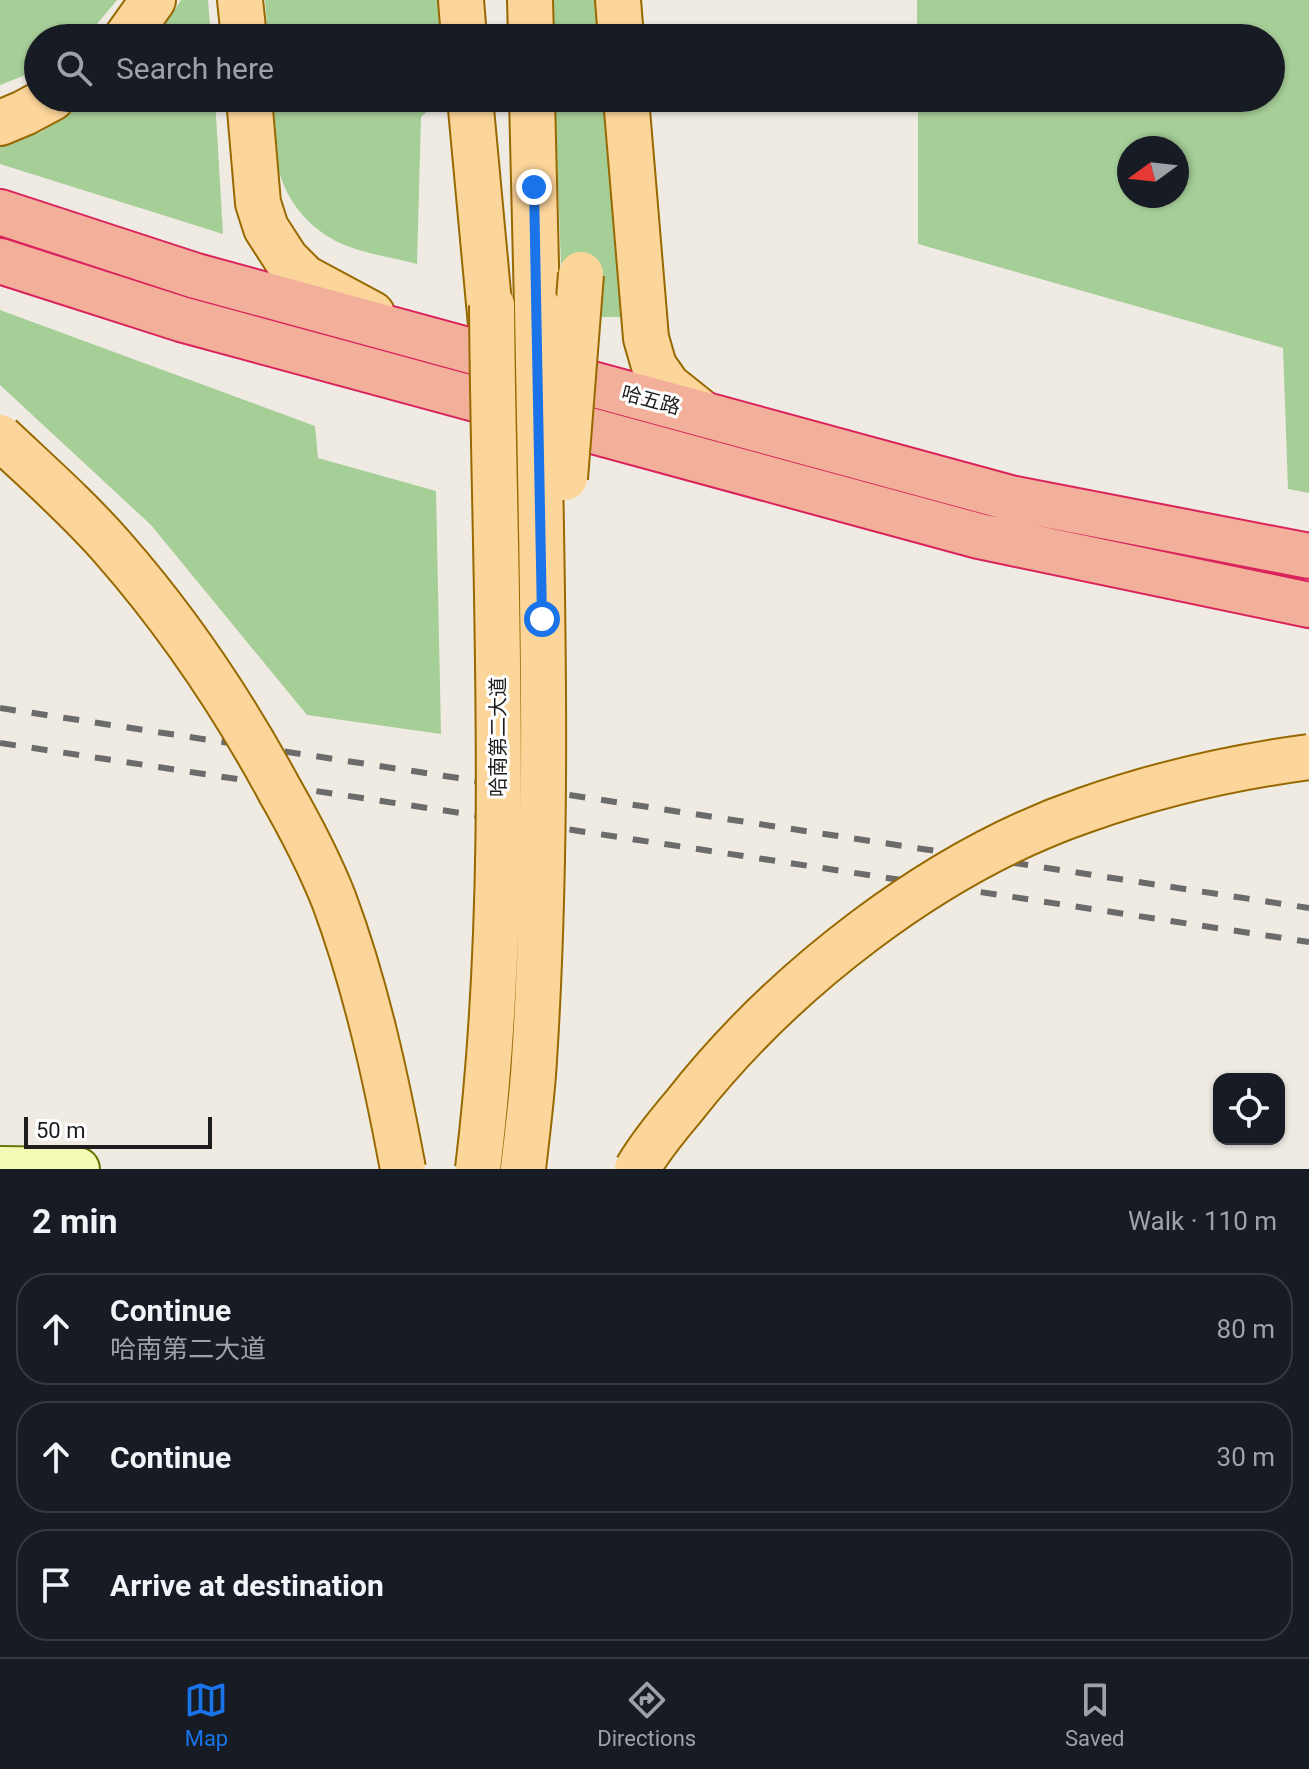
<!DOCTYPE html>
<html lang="en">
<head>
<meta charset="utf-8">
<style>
  body { margin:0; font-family:Roboto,"Noto Sans SC",sans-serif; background:#20242c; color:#f1f3f6 }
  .controls { position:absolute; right:24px; bottom:24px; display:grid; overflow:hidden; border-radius:16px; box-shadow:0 2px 6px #0004 }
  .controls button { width:72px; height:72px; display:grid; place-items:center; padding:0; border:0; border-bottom:2px solid #363941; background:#171b24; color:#f1f3f6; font:40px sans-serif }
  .compass { position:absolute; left:1117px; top:136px; width:72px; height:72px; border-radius:50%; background:#171b24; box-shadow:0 2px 6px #0004; rotate:255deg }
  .scale { position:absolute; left:24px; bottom:20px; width:188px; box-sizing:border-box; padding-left:8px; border:4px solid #1d1d1d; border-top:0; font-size:22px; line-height:28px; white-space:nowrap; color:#1d1d1d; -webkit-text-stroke:6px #fff; paint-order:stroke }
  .stop { position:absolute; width:24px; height:24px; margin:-18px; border:6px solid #1a73e8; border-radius:50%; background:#fff }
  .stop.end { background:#1a73e8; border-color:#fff; box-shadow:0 2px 8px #0008 }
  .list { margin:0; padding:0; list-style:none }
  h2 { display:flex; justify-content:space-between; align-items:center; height:104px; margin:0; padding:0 32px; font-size:34px }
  h2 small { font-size:26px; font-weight:400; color:#9ea1a6 }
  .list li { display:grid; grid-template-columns:52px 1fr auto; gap:24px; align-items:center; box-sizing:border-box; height:112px; margin:0 16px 16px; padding:0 16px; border:2px solid #363941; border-radius:32px }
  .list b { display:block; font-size:30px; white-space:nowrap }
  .list p { margin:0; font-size:26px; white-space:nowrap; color:#9ea1a6 }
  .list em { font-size:26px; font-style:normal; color:#9ea1a6 }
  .icon { flex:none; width:44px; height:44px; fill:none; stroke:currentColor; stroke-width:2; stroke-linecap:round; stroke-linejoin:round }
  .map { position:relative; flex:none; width:1309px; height:1169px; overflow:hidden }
  .search { position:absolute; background:#171b24; box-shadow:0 2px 6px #0004; left:24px; right:24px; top:24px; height:88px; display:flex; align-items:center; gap:20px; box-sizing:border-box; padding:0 28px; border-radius:44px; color:#9ea1a6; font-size:30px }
  .sheet { height:488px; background:#171b24 }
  nav { display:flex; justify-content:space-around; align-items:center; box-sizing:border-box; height:112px; border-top:2px solid #363941; background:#171b24; font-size:22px; color:#9ea1a6 }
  nav a { display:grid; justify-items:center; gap:4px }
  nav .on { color:#1a73e8 }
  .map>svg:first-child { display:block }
  .forest { fill:#a6ce97; fill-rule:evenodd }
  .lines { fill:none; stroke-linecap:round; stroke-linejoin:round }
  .secondary-casing { stroke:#657504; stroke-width:46 }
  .primary-casing { stroke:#976900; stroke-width:48 }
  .trunk-casing { stroke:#da235c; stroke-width:48 }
  .secondary { stroke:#f4fab6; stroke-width:42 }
  .primary { stroke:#fcd59b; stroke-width:44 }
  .trunk { stroke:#f2b09a; stroke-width:44 }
  .rail { stroke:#6b6b6b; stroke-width:6; stroke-dasharray:16 16; stroke-linecap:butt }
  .primary-bridge-casing { stroke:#976900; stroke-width:48; stroke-linecap:butt }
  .primary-bridge { stroke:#fcd59b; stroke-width:44 }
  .route { stroke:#1a73e8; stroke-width:10 }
  .labels { text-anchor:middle; stroke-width:6; stroke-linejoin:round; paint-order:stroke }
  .street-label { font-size:20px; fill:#1d1d1d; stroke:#fff }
</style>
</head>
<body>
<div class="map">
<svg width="1309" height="1169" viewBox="0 0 1309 1169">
  <rect width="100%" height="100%" fill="#efebe3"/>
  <path class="forest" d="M0,0H117L91,31L82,38H38V70L0,85Z
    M181,0H208L211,38H156Z
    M265,0H447L446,38H268Z
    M552,0H597L601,38H553Z
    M917,0H1309V493L1288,489L1283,348L918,244V98H1271V38H917ZM1129,148H1177V196H1129Z
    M90,98H215L223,234L0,164V145L41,132Z
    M272,98H442L421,117L417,264C395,258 371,255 350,247C315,235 286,204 278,167C274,145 274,121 272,98Z
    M555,98H606L623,317H597L561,267Z
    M0,310L315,426L318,458L436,491L441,734L307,715L151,525L0,385Z"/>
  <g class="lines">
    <g class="secondary-casing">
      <path id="secondary" d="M0,1168L78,1169"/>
    </g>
    <g class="primary-casing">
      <path id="primary" d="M240,0L244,38
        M461,0L464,38
        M530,0L531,38
        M618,0L621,38
        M126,38L153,0
        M249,98L258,203L266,228L286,259L305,278L372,314
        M470,98L492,336
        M532,98L537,306
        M626,98L646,338L654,366L668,386L703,414
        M0,123L24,113L52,98"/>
    </g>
    <g class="trunk-casing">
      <path id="trunk" d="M0,212L196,276L1010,498L1309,556
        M0,261L181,319L979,536L1309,605"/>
    </g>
    <use href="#secondary" class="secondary"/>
    <use href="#primary" class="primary"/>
    <use href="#trunk" class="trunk"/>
    <path class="rail" d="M0,708L1309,908
      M0,743L1309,942"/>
    <g class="primary-bridge-casing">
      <path id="primary-bridge" d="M0,437C38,473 78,508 112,547C178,622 233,704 280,791C300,826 319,862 334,900C366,986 386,1078 403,1169
        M565,478L581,274
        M478,1169C513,883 494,592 492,305
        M523,1169C527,1133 532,1096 534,1060C550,809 541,557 537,306
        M637,1169C650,1147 667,1126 684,1106C782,981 934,862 1085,810C1156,785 1234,767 1309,757"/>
    </g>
    <use href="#primary-bridge" class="primary-bridge"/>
  </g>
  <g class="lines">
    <path class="route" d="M534,187L542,619"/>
  </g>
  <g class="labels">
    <g class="street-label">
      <text transform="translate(651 400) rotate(15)" y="7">哈五路</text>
      <text transform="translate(498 737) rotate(-90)" y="7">哈南第二大道</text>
    </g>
  </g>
</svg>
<div class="controls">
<button><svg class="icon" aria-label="locate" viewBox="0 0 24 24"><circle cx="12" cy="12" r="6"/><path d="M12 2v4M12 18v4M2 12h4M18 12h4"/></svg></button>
</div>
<svg class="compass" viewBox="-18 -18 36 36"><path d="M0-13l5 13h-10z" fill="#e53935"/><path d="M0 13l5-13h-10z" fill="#9ea1a6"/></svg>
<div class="scale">50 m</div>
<div class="stop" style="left:542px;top:619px"></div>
<div class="stop end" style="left:534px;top:187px"></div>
<div class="search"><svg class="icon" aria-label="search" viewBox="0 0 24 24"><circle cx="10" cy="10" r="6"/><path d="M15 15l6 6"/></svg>Search here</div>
</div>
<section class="sheet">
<h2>2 min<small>Walk · 110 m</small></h2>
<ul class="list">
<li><svg class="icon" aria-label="ahead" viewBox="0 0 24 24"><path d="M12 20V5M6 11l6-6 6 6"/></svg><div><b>Continue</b><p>哈南第二大道</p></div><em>80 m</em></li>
<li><svg class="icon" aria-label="ahead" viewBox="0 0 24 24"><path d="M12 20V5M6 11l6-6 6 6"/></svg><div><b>Continue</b></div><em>30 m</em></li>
<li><svg class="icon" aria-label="arrive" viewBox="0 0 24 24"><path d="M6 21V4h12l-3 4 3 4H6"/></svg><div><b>Arrive at destination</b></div></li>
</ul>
</section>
<nav>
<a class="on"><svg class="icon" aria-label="map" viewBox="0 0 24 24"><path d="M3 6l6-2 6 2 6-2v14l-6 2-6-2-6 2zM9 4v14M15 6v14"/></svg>Map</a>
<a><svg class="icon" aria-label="directions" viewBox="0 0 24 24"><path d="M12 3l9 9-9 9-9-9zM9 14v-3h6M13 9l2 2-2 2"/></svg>Directions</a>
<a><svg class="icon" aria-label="saved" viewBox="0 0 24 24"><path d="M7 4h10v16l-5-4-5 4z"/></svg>Saved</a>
</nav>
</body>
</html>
